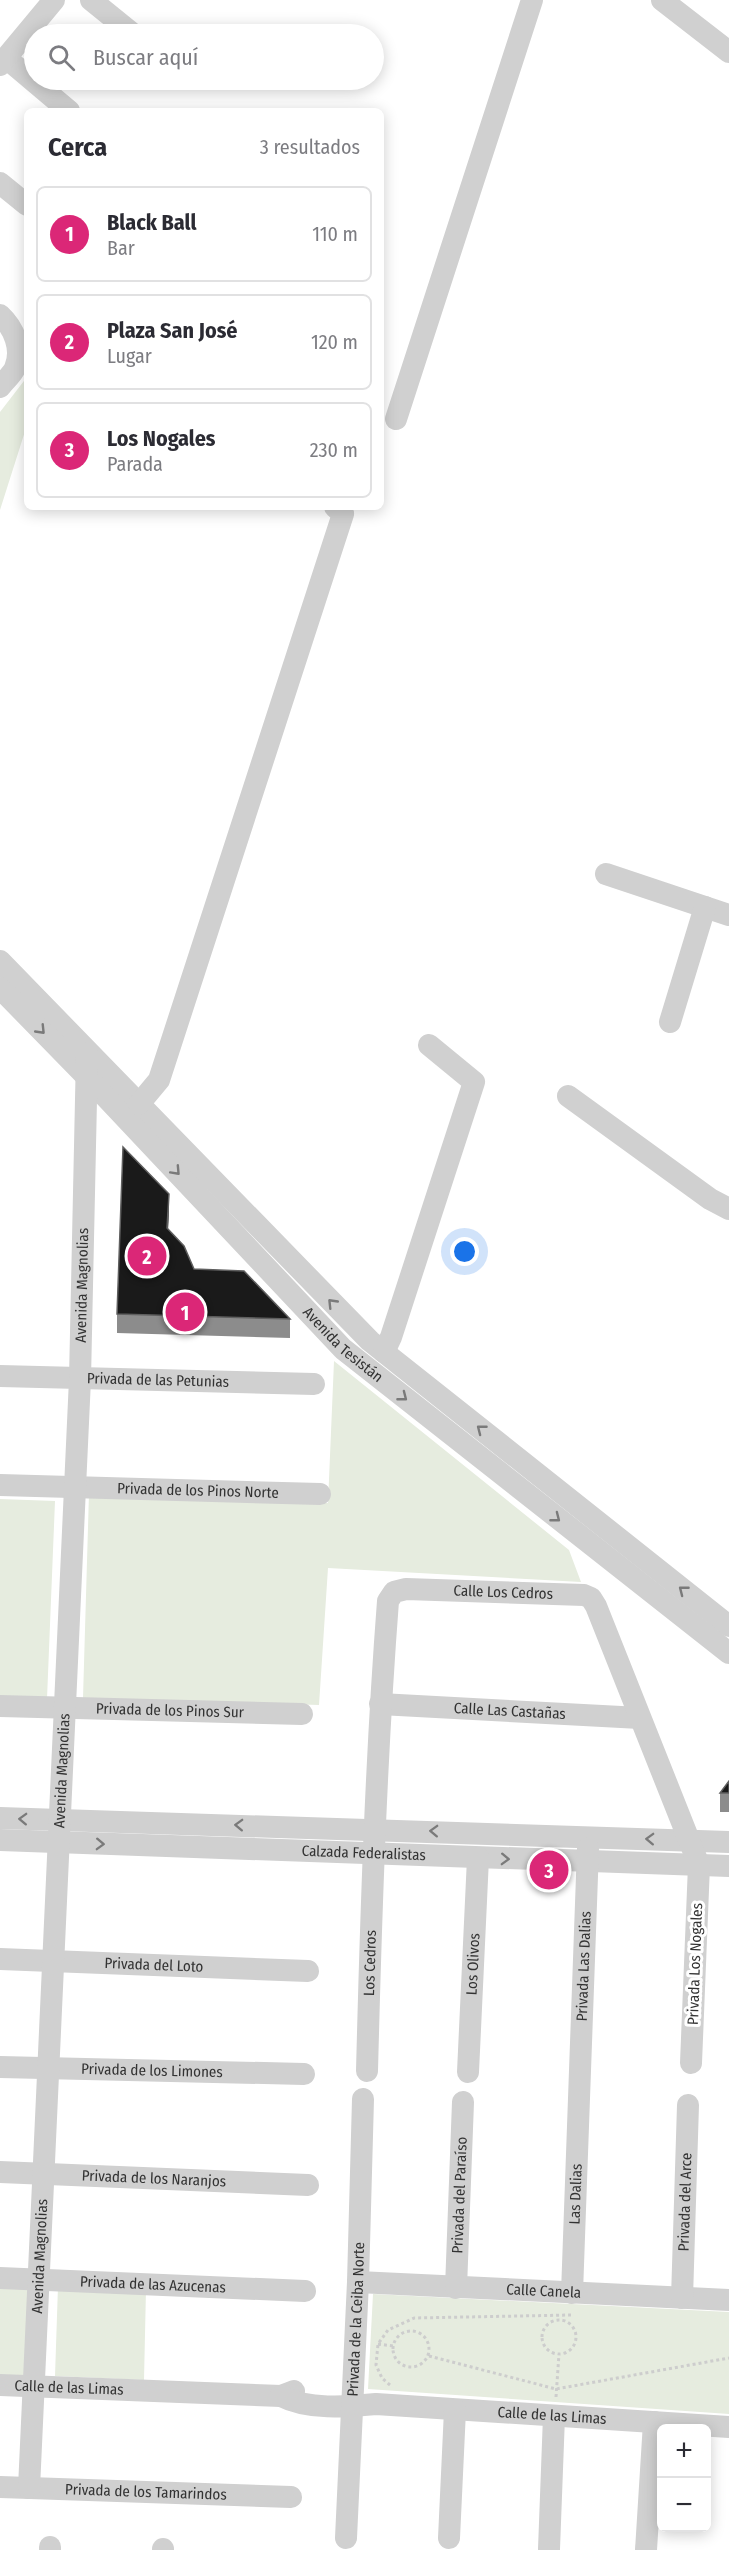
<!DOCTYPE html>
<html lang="es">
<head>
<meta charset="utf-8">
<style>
  body { margin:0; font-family:"Fira Sans Condensed",sans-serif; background:#f7f7f7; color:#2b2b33 }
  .controls { position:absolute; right:18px; bottom:18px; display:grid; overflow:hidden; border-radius:9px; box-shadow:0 3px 15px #0003 }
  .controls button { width:54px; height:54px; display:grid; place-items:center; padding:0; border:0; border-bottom:2px solid #e1e1e2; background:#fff; color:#2b2b33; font:30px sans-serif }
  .you { position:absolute; left:465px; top:1252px; width:21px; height:21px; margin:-15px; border:4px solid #fff; border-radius:50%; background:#1a73e8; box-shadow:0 0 0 9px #1a73e833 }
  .badge { display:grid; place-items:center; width:39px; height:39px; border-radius:50%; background:#db2777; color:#fff; font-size:20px; font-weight:700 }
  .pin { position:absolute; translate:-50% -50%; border:3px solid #fff; box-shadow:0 2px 6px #0006 }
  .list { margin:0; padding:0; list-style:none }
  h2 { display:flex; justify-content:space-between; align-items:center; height:78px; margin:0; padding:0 24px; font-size:26px }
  h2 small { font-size:20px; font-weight:400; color:#7c7c81 }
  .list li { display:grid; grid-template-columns:39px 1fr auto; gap:18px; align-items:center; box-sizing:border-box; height:96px; margin:0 12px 12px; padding:0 12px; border:2px solid #e1e1e2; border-radius:9px }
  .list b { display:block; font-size:22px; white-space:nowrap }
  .list p { margin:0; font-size:20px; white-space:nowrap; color:#7c7c81 }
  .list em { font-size:20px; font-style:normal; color:#7c7c81 }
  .icon { flex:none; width:33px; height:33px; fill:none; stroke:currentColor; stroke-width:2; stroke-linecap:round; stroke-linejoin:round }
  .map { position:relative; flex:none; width:729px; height:2550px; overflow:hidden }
  .search { position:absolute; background:#fff; box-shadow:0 3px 15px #0003; left:24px; top:24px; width:360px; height:66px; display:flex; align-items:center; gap:15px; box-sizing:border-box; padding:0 21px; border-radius:33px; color:#7c7c81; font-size:22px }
  .panel { position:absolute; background:#fff; box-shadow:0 3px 15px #0003; left:24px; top:108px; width:360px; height:402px; border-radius:9px }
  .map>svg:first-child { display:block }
  .green { fill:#e6ecdf }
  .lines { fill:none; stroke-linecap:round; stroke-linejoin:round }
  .path { stroke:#cdcdcd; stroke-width:3; stroke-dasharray:3 3; stroke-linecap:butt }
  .minor { stroke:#d0d0d0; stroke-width:22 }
  .wall { fill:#8c8c8c }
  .shaded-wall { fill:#5f5f5f }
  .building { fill:#1a1a1a; stroke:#5f5f5f; stroke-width:1.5 }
  .oneway { stroke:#7a7a7a }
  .labels { text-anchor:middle; stroke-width:6; stroke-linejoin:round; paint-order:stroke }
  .street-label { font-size:15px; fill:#333; stroke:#fff }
</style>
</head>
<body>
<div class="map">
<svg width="729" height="2550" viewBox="0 0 729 2550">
  <rect width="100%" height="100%" fill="#fff"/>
  <path class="green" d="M27,377V425L0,510V412Z
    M334,1361L569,1550L581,1582L328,1568L319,1705L83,1698L89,1493L328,1503Z
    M0,1499L55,1501L47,1699L0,1697Z
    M0,2284L34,2286L31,2379L0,2378Z
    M58,2286L146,2289L144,2380L55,2376Z
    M373,2294L729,2312V2414L368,2389Z"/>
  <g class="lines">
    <path class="path" d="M542 2337a17 17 0 1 1 34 0a17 17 0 1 1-34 0Z
      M393 2349a18 18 0 1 1 36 0a18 18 0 1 1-36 0Z
      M378,2344L393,2346
      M429,2356L556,2389L729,2358
      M390,2385L382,2378L376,2365L378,2344L388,2330L414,2318L571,2315
      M556,2397L559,2354"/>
    <g class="minor">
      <path d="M91,0L133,34"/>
      <path d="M662,0L729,52"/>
      <path d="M6,58L69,111"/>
      <path d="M0,65L54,0"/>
      <path d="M0,183L27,205"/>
      <path d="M0,315C14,328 23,349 15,368C12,375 4,381 0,387"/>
      <path d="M396,419L532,0"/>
      <path d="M606,874L729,915"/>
      <path d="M0,961L370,1341L729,1626"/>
      <path id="s1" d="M0,988L86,1076L343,1349L729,1653"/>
      <path d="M670,1022L705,907"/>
      <path d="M568,1096L710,1199L729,1209"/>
      <path d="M139,1104L159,1080L343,514L335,507"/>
      <path d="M384,1352L391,1337L474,1082L429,1045"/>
      <path id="s2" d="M0,1376L314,1384"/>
      <path id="s3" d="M0,1485L320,1494"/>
      <path id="s4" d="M380,1704L640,1718"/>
      <path id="s5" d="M0,1706L302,1714"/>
      <path d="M0,1818L729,1842"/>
      <path id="s6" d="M0,1840L729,1866"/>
      <path id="s7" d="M0,1959L308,1971"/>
      <path id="s8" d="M0,2067L304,2074"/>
      <path id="s9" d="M367,2071C371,1914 376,1758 388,1601L394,1592L406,1589L584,1595L591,1598L596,1606L699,1865L691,2063"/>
      <path id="s10" d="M468,2072L478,1858"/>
      <path id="s11" d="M0,2172L308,2185"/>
      <path id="s12" d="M0,2278L305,2291"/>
      <path id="s13" d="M358,2282L729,2300"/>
      <path id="s14" d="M456,2288L463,2102"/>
      <path id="s15" d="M572,2293L588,1848"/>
      <path id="s16" d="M682,2298L688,2105"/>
      <path id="s17" d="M0,2385L281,2396L294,2391"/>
      <path id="s18" d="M281,2396C308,2410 346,2407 376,2404L729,2427"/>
      <path id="s19" d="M0,2487L291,2497"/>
      <path id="s20" d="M29,2488L80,1379L87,1053"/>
      <path id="s21" d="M346,2538L358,2282L363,2099"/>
      <path d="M449,2538L455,2410"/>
      <path d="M549,2549L554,2416"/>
      <path d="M50,2550V2547"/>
      <path d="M163,2550V2549"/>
      <path d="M646,2550L654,2422"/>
    </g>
  </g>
  <path class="wall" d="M169,1213L168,1229L194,1269L290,1319V1338L117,1333V1314Z
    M729,1781V1812H720V1793Z"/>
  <path class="shaded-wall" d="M169,1194V1213L167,1248V1228Z"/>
  <path class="building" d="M123,1147L169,1194L167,1228L184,1246L194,1269L244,1271L290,1319L117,1314Z
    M729,1781V1793H720Z"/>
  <defs><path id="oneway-chevron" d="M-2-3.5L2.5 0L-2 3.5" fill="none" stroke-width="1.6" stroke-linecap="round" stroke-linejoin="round" transform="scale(1.5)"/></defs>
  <g class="oneway">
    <use href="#oneway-chevron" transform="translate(41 1030) rotate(46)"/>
    <use href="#oneway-chevron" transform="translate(176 1171) rotate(47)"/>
    <use href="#oneway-chevron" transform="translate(332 1303) rotate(-134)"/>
    <use href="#oneway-chevron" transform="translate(403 1397) rotate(38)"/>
    <use href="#oneway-chevron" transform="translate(481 1429) rotate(-142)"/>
    <use href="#oneway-chevron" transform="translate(556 1518) rotate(38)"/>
    <use href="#oneway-chevron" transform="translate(683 1590) rotate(-142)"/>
    <use href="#oneway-chevron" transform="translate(23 1819) rotate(-178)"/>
    <use href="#oneway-chevron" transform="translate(239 1825) rotate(-178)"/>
    <use href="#oneway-chevron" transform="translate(434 1831) rotate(-178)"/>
    <use href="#oneway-chevron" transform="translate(650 1839) rotate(-178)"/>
    <use href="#oneway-chevron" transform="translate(100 1844) rotate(2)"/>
    <use href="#oneway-chevron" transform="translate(505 1859) rotate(2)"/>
  </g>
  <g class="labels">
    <g class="street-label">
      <text dy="5" stroke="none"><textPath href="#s20" startOffset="1204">Avenida Magnolias</textPath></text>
      <text dy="5" stroke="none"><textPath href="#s1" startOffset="495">Avenida Tesistán</textPath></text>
      <text dy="5" stroke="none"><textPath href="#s2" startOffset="158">Privada de las Petunias</textPath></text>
      <text dy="5" stroke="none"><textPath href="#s3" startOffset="198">Privada de los Pinos Norte</textPath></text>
      <text dy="5" stroke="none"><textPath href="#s9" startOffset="591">Calle Los Cedros</textPath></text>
      <text dy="5" stroke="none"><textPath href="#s5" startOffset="170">Privada de los Pinos Sur</textPath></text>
      <text dy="5" stroke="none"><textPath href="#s4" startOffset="130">Calle Las Castañas</textPath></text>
      <text dy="5" stroke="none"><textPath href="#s20" startOffset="718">Avenida Magnolias</textPath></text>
      <text dy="5" stroke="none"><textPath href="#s6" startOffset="364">Calzada Federalistas</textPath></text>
      <text dy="5" stroke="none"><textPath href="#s9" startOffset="108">Los Cedros</textPath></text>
      <text transform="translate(695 1964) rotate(-88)" y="5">Privada Los Nogales</text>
      <text dy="5" stroke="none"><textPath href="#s7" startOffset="154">Privada del Loto</textPath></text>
      <text dy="5" stroke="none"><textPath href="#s10" startOffset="108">Los Olivos</textPath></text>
      <text dy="5" stroke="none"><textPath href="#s15" startOffset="327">Privada Las Dalias</textPath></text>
      <text dy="5" stroke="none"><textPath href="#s8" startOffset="152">Privada de los Limones</textPath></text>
      <text dy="5" stroke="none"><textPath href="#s11" startOffset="154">Privada de los Naranjos</textPath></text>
      <text dy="5" stroke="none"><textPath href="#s15" startOffset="99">Las Dalias</textPath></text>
      <text dy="5" stroke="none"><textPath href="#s14" startOffset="93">Privada del Paraíso</textPath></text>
      <text dy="5" stroke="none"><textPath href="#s16" startOffset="96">Privada del Arce</textPath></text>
      <text dy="5" stroke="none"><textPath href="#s20" startOffset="232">Avenida Magnolias</textPath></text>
      <text dy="5" stroke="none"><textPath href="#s12" startOffset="153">Privada de las Azucenas</textPath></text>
      <text dy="5" stroke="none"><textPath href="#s13" startOffset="186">Calle Canela</textPath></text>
      <text dy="5" stroke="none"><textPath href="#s21" startOffset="219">Privada de la Ceiba Norte</textPath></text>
      <text dy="5" stroke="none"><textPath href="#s17" startOffset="69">Calle de las Limas</textPath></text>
      <text dy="5" stroke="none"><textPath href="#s18" startOffset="273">Calle de las Limas</textPath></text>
      <text dy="5" stroke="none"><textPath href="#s19" startOffset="146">Privada de los Tamarindos</textPath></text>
    </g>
  </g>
</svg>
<div class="controls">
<button>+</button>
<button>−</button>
</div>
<div class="you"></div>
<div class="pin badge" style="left:185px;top:1312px">1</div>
<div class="pin badge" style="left:147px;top:1256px">2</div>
<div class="pin badge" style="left:549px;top:1870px">3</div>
<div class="search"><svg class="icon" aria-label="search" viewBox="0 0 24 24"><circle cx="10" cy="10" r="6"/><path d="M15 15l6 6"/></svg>Buscar aquí</div>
<section class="panel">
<h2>Cerca<small>3 resultados</small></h2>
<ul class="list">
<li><span class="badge">1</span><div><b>Black Ball</b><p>Bar</p></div><em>110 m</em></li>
<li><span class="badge">2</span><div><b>Plaza San José</b><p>Lugar</p></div><em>120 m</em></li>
<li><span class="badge">3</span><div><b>Los Nogales</b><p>Parada</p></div><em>230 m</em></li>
</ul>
</section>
</div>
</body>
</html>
